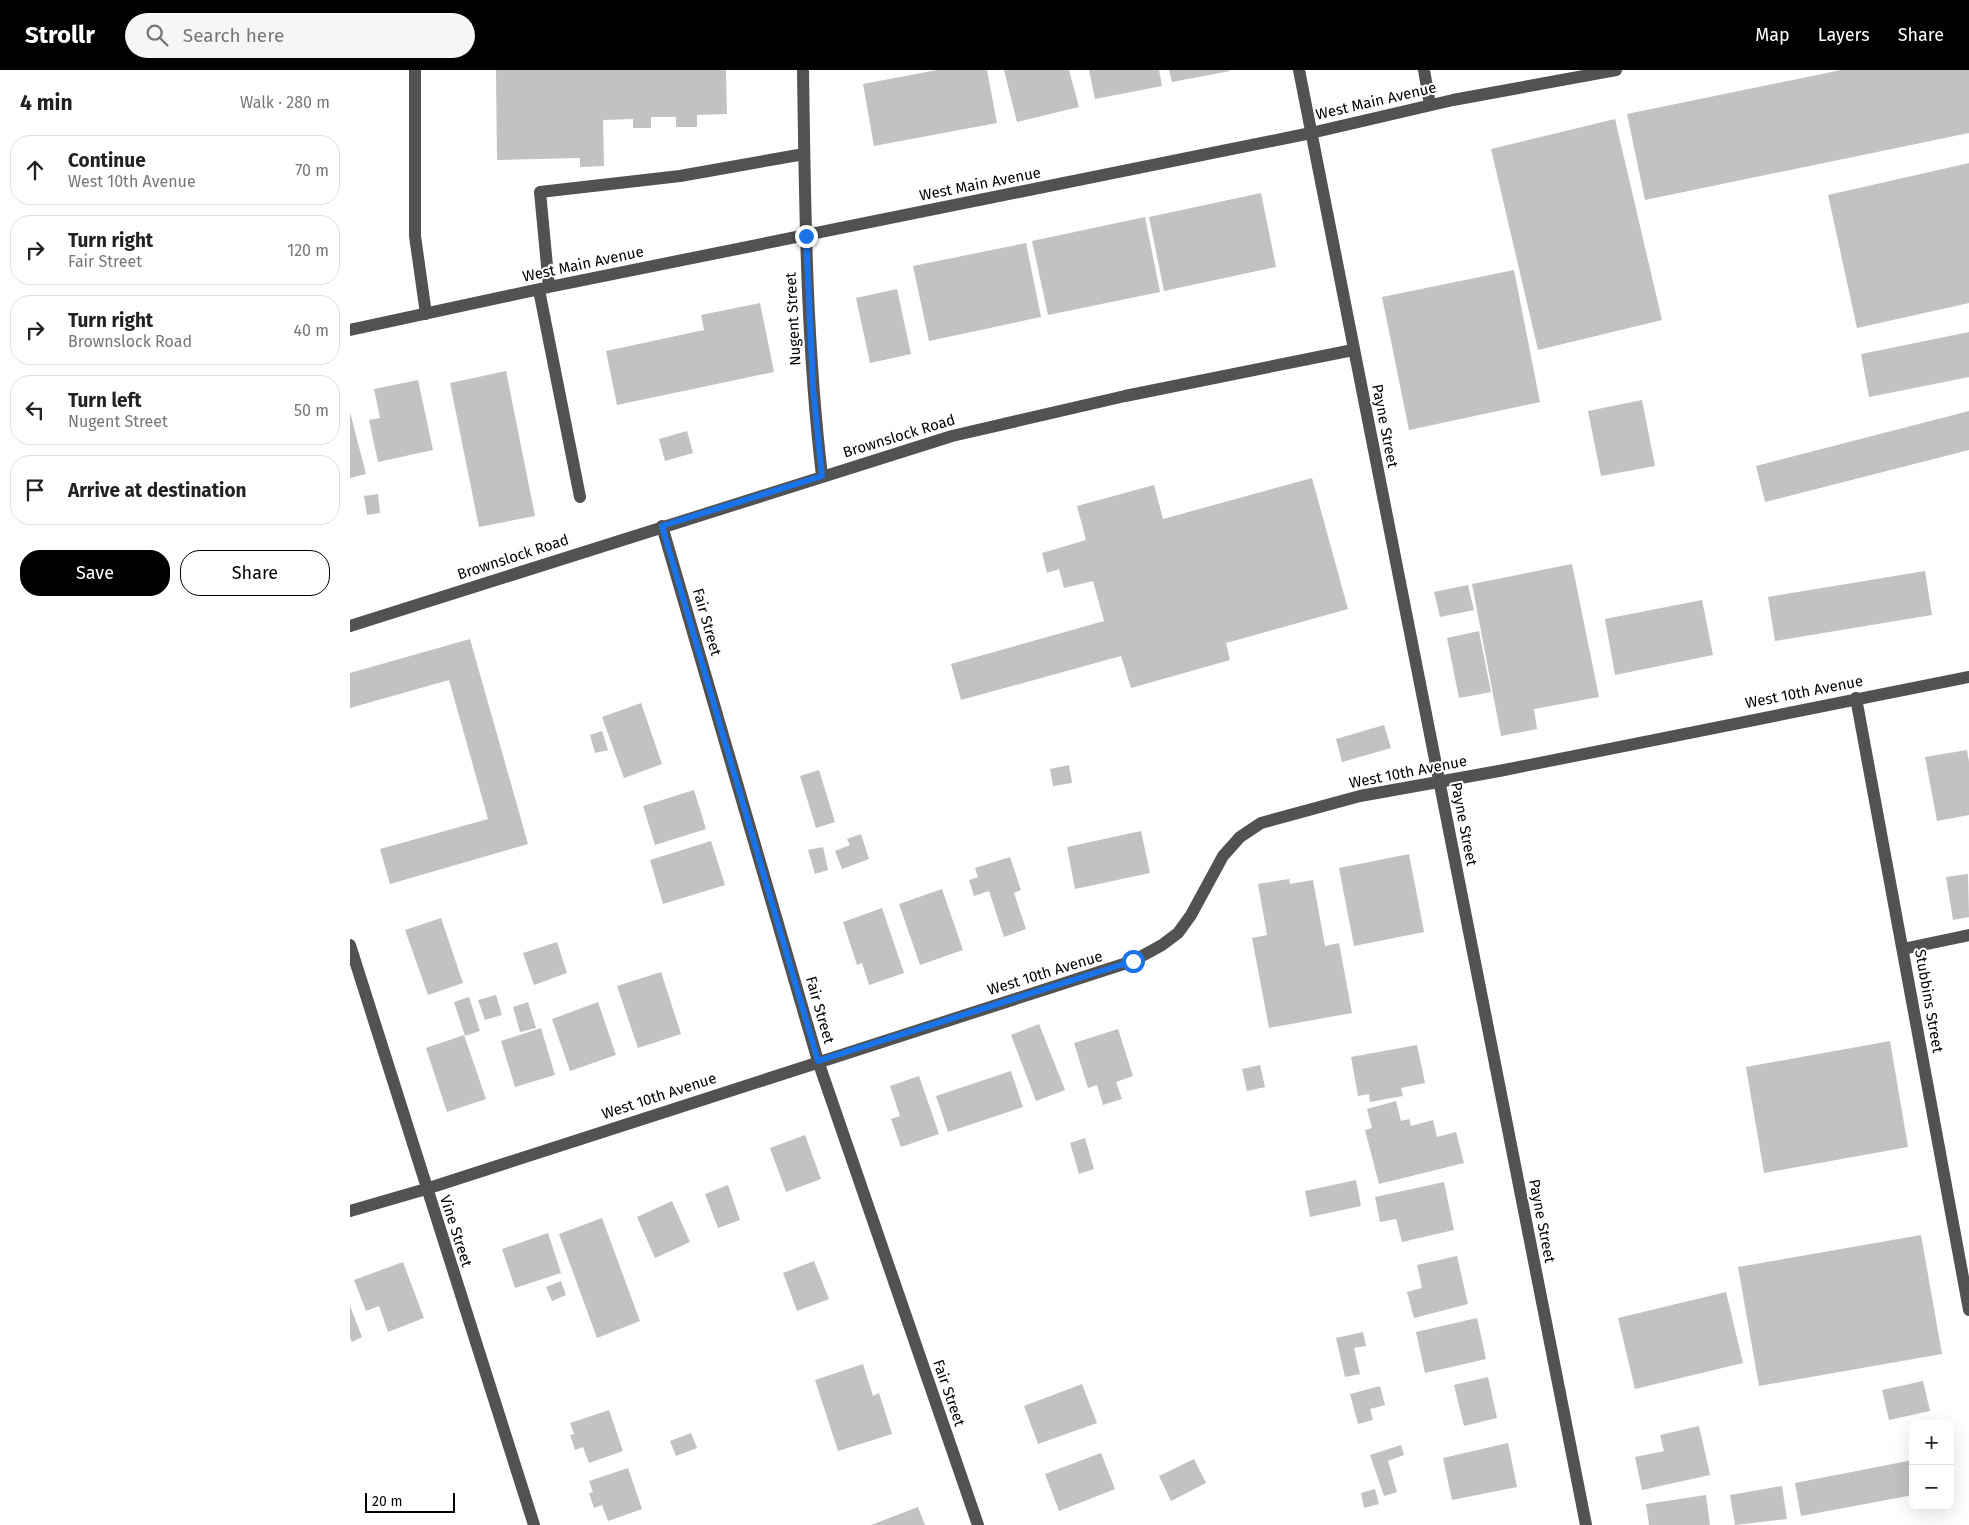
<!DOCTYPE html>
<html lang="en">
<head>
<meta charset="utf-8">
<style>
  body { margin:0; font-family:"Fira Sans",sans-serif; background:#f6f6f6; color:#222 }
  .controls { position:absolute; right:15px; bottom:15px; display:grid; overflow:hidden; border-radius:10px; box-shadow:0 5px 20px #0002 }
  .controls button { width:45px; height:45px; display:grid; place-items:center; padding:0; border:0; border-bottom:1px solid #e0e0e0; background:#fff; color:#222; font:25px sans-serif }
  .scale { position:absolute; left:15px; bottom:12px; width:90px; box-sizing:border-box; padding-left:5px; border:2px solid #000; border-top:0; font-size:14px; line-height:18px; white-space:nowrap; color:#000; -webkit-text-stroke:4px #fff; paint-order:stroke }
  .stop { position:absolute; width:15px; height:15px; margin:-11px; border:4px solid #1a73e8; border-radius:50%; background:#fff }
  .stop.end { background:#1a73e8; border-color:#fff; box-shadow:0 1px 5px #0008 }
  .list { margin:0; padding:0; list-style:none }
  h2 { display:flex; justify-content:space-between; align-items:center; height:65px; margin:0; padding:0 20px; font-size:21px }
  h2 small { font-size:16px; font-weight:400; color:#767676 }
  .list li { display:grid; grid-template-columns:32px 1fr auto; gap:15px; align-items:center; box-sizing:border-box; height:70px; margin:0 10px 10px; padding:0 10px; border:1px solid #e0e0e0; border-radius:20px }
  .list b { display:block; font-size:19px; white-space:nowrap }
  .list p { margin:0; font-size:16px; white-space:nowrap; color:#767676 }
  .list em { font-size:16px; font-style:normal; color:#767676 }
  .actions { display:flex; gap:10px; padding:15px 20px }
  .actions a { flex:1; padding:11px 0; border:1px solid #000; border-radius:20px; text-align:center; font-size:18px; color:#000 }
  .actions .main { background:#000; color:#fff }
  .icon { flex:none; width:28px; height:28px; fill:none; stroke:currentColor; stroke-width:2; stroke-linecap:round; stroke-linejoin:round }
  .map { position:relative; flex:none; width:1619px; height:1455px; overflow:hidden }
  header { display:flex; align-items:center; gap:30px; box-sizing:border-box; height:70px; padding:0 25px; background:#000; color:#fff }
  header strong { font-size:24px }
  nav { display:flex; gap:28px; margin-inline-start:auto; font-size:18px }
  .search { width:350px; height:45px; background:#f6f6f6; display:flex; align-items:center; gap:12px; box-sizing:border-box; padding:0 18px; border-radius:28px; color:#767676; font-size:19px }
  main { display:flex }
  aside { flex:1; background:#fff }
  .map>svg:first-child { display:block }
  .building { fill:#c2c2c2 }
  .lines { fill:none; stroke-linecap:round; stroke-linejoin:round }
  .minor { stroke:#525252; stroke-width:12 }
  .route { stroke:#1a73e8; stroke-width:6 }
  .labels { text-anchor:middle; stroke-width:4; stroke-linejoin:round; paint-order:stroke }
  .street-label { font-size:15px; fill:#000; stroke:#fff }
</style>
</head>
<body>
<header>
<strong>Strollr</strong>
<div class="search"><svg class="icon" aria-label="search" viewBox="0 0 24 24"><circle cx="10" cy="10" r="6"/><path d="M15 15l6 6"/></svg>Search here</div>
<nav><a>Map</a><a>Layers</a><a>Share</a></nav>
</header>
<main>
<aside>
<h2>4 min<small>Walk · 280 m</small></h2>
<ul class="list">
<li><svg class="icon" aria-label="ahead" viewBox="0 0 24 24"><path d="M12 20V5M6 11l6-6 6 6"/></svg><div><b>Continue</b><p>West 10th Avenue</p></div><em>70 m</em></li>
<li><svg class="icon" aria-label="right" viewBox="0 0 24 24"><path d="M7 20v-9h11M14 6l5 5-5 5"/></svg><div><b>Turn right</b><p>Fair Street</p></div><em>120 m</em></li>
<li><svg class="icon" aria-label="right" viewBox="0 0 24 24"><path d="M7 20v-9h11M14 6l5 5-5 5"/></svg><div><b>Turn right</b><p>Brownslock Road</p></div><em>40 m</em></li>
<li><svg class="icon" aria-label="left" viewBox="0 0 24 24"><path d="M17 20v-9H6M10 6l-5 5 5 5"/></svg><div><b>Turn left</b><p>Nugent Street</p></div><em>50 m</em></li>
<li><svg class="icon" aria-label="arrive" viewBox="0 0 24 24"><path d="M6 21V4h12l-3 4 3 4H6"/></svg><div><b>Arrive at destination</b></div></li>
</ul>
<div class="actions"><a class="main">Save</a><a>Share</a></div>
</aside>
<div class="map">
<svg width="1619" height="1455" viewBox="0 0 1619 1455">
  <rect width="100%" height="100%" fill="#fff"/>
  <path class="building" d="M146,0H376L377,44L347,45V57H326V47H301V58H283V49L253,50L254,96L230,97V88L147,90Z
    M587,0H637L647,53L524,76L513,14Z
    M654,0H719L729,37L667,52Z
    M739,0H809L812,16L745,29Z
    M819,0H879L880,1L822,12Z
    M1491,0H1619V63L1295,130L1277,44Z
    M1265,49L1312,250L1188,280L1141,79Z
    M1619,93V233L1507,258L1478,125Z
    M911,123L926,197L814,221L799,147Z
    M795,147L810,222L698,245L682,171Z
    M676,173L691,247L579,271L563,196Z
    M1164,200L1190,332L1059,360L1032,227Z
    M547,219L561,284L520,293L506,228Z
    M410,233L424,302L267,335L256,281L354,260L351,245Z
    M1619,262V307L1519,327L1511,284Z
    M156,301L185,446L129,457L100,313Z
    M68,310L83,380L28,392L19,350L30,348L24,319Z
    M1292,330L1305,396L1251,406L1238,341Z
    M1619,341V380L1415,432L1406,396Z
    M0,342L16,404L0,408Z
    M337,361L343,383L315,391L309,369Z
    M962,408L998,539L876,573L880,590L781,618L771,586L611,630L601,594L754,551L743,511L714,518L709,499L697,503L692,483L736,470L727,436L804,415L813,449Z
    M28,424L30,443L17,445L14,426Z
    M1222,494L1249,627L1184,639L1187,659L1151,666L1122,514Z
    M1575,501L1582,545L1425,571L1418,527Z
    M1118,515L1124,540L1090,547L1084,522Z
    M1352,530L1363,585L1265,605L1255,549Z
    M1129,561L1141,622L1109,628L1097,568Z
    M120,569L178,774L40,814L30,779L138,749L99,610L0,638V603Z
    M291,633L312,694L274,708L252,647Z
    M1034,655L1041,678L992,692L986,669Z
    M252,661L258,680L245,683L240,665Z
    M1617,680L1619,692V745L1587,751L1575,687Z
    M719,695L722,713L703,716L700,699Z
    M469,700L485,752L466,758L450,706Z
    M344,720L356,759L305,775L293,736Z
    M791,761L800,803L725,819L717,777Z
    M511,764L519,789L492,799L485,781L500,775L497,769Z
    M361,771L375,815L313,834L300,790Z
    M473,777L478,800L465,804L458,780Z
    M1059,784L1074,862L1004,876L989,798Z
    M660,787L671,820L664,823L676,859L654,867L639,821L624,826L619,810L628,807L625,798Z
    M1618,804L1619,847L1603,850L1596,807Z
    M939,809L940,814L963,810L975,876L989,873L1002,943L919,958L902,868L917,865L908,814Z
    M592,819L613,880L570,895L549,834Z
    M532,838L554,903L519,915L512,893L507,895L493,852Z
    M91,848L113,913L78,925L55,860Z
    M207,872L217,903L184,915L173,883Z
    M311,902L331,964L288,978L267,916Z
    M146,925L152,945L135,950L128,930Z
    M119,927L130,961L115,966L104,932Z
    M178,932L186,958L170,962L163,937Z
    M248,932L266,985L220,1001L202,949Z
    M689,954L715,1020L686,1031L661,965Z
    M191,958L205,1005L165,1017L151,971Z
    M768,959L783,1006L766,1012L772,1029L753,1035L747,1015L738,1018L724,973Z
    M114,965L136,1029L97,1042L76,978Z
    M1540,971L1558,1077L1414,1103L1396,997Z
    M1067,975L1075,1013L1051,1018L1053,1026L1020,1032L1019,1024L1008,1026L1001,987Z
    M910,995L915,1017L897,1021L892,999Z
    M661,1001L673,1037L598,1062L586,1026Z
    M569,1006L589,1064L551,1077L541,1049L550,1046L540,1016Z
    M1046,1031L1051,1051L1059,1049L1061,1056L1083,1050L1087,1067L1106,1062L1114,1093L1029,1114L1015,1060L1022,1058L1017,1039Z
    M455,1065L471,1109L436,1122L420,1078Z
    M735,1068L744,1099L729,1104L720,1073Z
    M1006,1110L1011,1136L960,1147L955,1121Z
    M1094,1112L1104,1160L1052,1172L1046,1149L1030,1152L1025,1127Z
    M378,1115L390,1150L368,1158L355,1124Z
    M322,1131L340,1172L305,1188L287,1147Z
    M252,1148L290,1251L247,1268L209,1164Z
    M198,1163L211,1203L165,1218L152,1179Z
    M1571,1165L1592,1284L1409,1316L1388,1197Z
    M1107,1186L1118,1234L1064,1248L1057,1222L1072,1218L1067,1195Z
    M464,1191L479,1229L447,1241L433,1203Z
    M53,1192L74,1248L38,1262L29,1236L16,1241L4,1210Z
    M211,1211L216,1225L202,1231L196,1217Z
    M1376,1222L1393,1293L1285,1319L1268,1248Z
    M0,1236L12,1267L2,1272L0,1268Z
    M1127,1248L1136,1289L1075,1303L1066,1262Z
    M1013,1262L1016,1276L1004,1278L1010,1304L995,1307L986,1268Z
    M513,1294L523,1326L529,1323L542,1364L488,1381L465,1310Z
    M1138,1307L1147,1348L1114,1356L1104,1315Z
    M1573,1311L1580,1341L1539,1350L1532,1320Z
    M732,1314L747,1353L688,1374L674,1336Z
    M1030,1316L1035,1335L1020,1339L1023,1350L1008,1354L1000,1324Z
    M259,1340L273,1381L239,1393L233,1377L225,1380L220,1365L224,1364L220,1353Z
    M1349,1356L1360,1405L1292,1420L1285,1387L1314,1381L1310,1365Z
    M341,1363L347,1378L326,1386L320,1371Z
    M1158,1373L1167,1417L1102,1430L1093,1388Z
    M1051,1375L1054,1385L1038,1391L1047,1422L1034,1426L1020,1385Z
    M751,1383L765,1419L709,1441L695,1404Z
    M844,1389L856,1413L821,1431L809,1406Z
    M1563,1390V1425L1451,1446L1445,1413Z
    M278,1398L292,1439L258,1451L252,1435L244,1438L239,1423L243,1422L239,1411Z
    M1432,1416L1437,1449L1385,1455L1380,1425Z
    M1025,1419L1029,1434L1014,1438L1011,1423Z
    M1356,1425L1360,1455H1299L1296,1434Z
    M568,1437L575,1455H521Z"/>
  <g class="lines">
    <path class="minor" d="M65,0V166L76,244
      M453,0C455,135 456,271 472,406
      M949,0L1236,1455
      M1074,0L1080,35
      M199,217L190,122L330,106L454,84
      M189,220L230,427
      M0,260L199,217L961,63L1103,30L1266,0
      M312,456L468,991L628,1455
      M0,556L602,366L775,326L1003,280
      M1506,628L1619,1240
      M0,875L184,1455
      M1553,879L1619,865
      M0,1141L76,1119L783,891L812,875L828,863L841,845L873,786L890,767L911,753L1010,726L1149,701L1619,607"/>
  </g>
  <g class="lines">
    <path class="route" d="M456,166L463,318L472,406L312,456L468,991L783,891"/>
  </g>
  <g class="labels">
    <g class="street-label">
      <text transform="translate(1026 31) rotate(-13)" y="5">West Main Avenue</text>
      <text transform="translate(630 114) rotate(-11)" y="5">West Main Avenue</text>
      <text transform="translate(233 194) rotate(-12)" y="5">West Main Avenue</text>
      <text transform="translate(443 249) rotate(-93)" y="5">Nugent Street</text>
      <text transform="translate(1035 356) rotate(79)" y="5">Payne Street</text>
      <text transform="translate(549 366) rotate(-17)" y="5">Brownslock Road</text>
      <text transform="translate(163 487) rotate(-18)" y="5">Brownslock Road</text>
      <text transform="translate(357 552) rotate(74)" y="5">Fair Street</text>
      <text transform="translate(1454 622) rotate(-11)" y="5">West 10th Avenue</text>
      <text transform="translate(1058 702) rotate(-11)" y="5">West 10th Avenue</text>
      <text transform="translate(1114 754) rotate(79)" y="5">Payne Street</text>
      <text transform="translate(695 903) rotate(-17)" y="5">West 10th Avenue</text>
      <text transform="translate(1579 931) rotate(80)" y="5">Stubbins Street</text>
      <text transform="translate(470 940) rotate(74)" y="5">Fair Street</text>
      <text transform="translate(309 1026) rotate(-18)" y="5">West 10th Avenue</text>
      <text transform="translate(1192 1151) rotate(79)" y="5">Payne Street</text>
      <text transform="translate(106 1161) rotate(72)" y="5">Vine Street</text>
      <text transform="translate(599 1323) rotate(71)" y="5">Fair Street</text>
    </g>
  </g>
</svg>
<div class="controls">
<button>+</button>
<button>−</button>
</div>
<div class="scale">20 m</div>
<div class="stop" style="left:783px;top:891px"></div>
<div class="stop end" style="left:456px;top:166px"></div>
</div>
</main>
</body>
</html>
